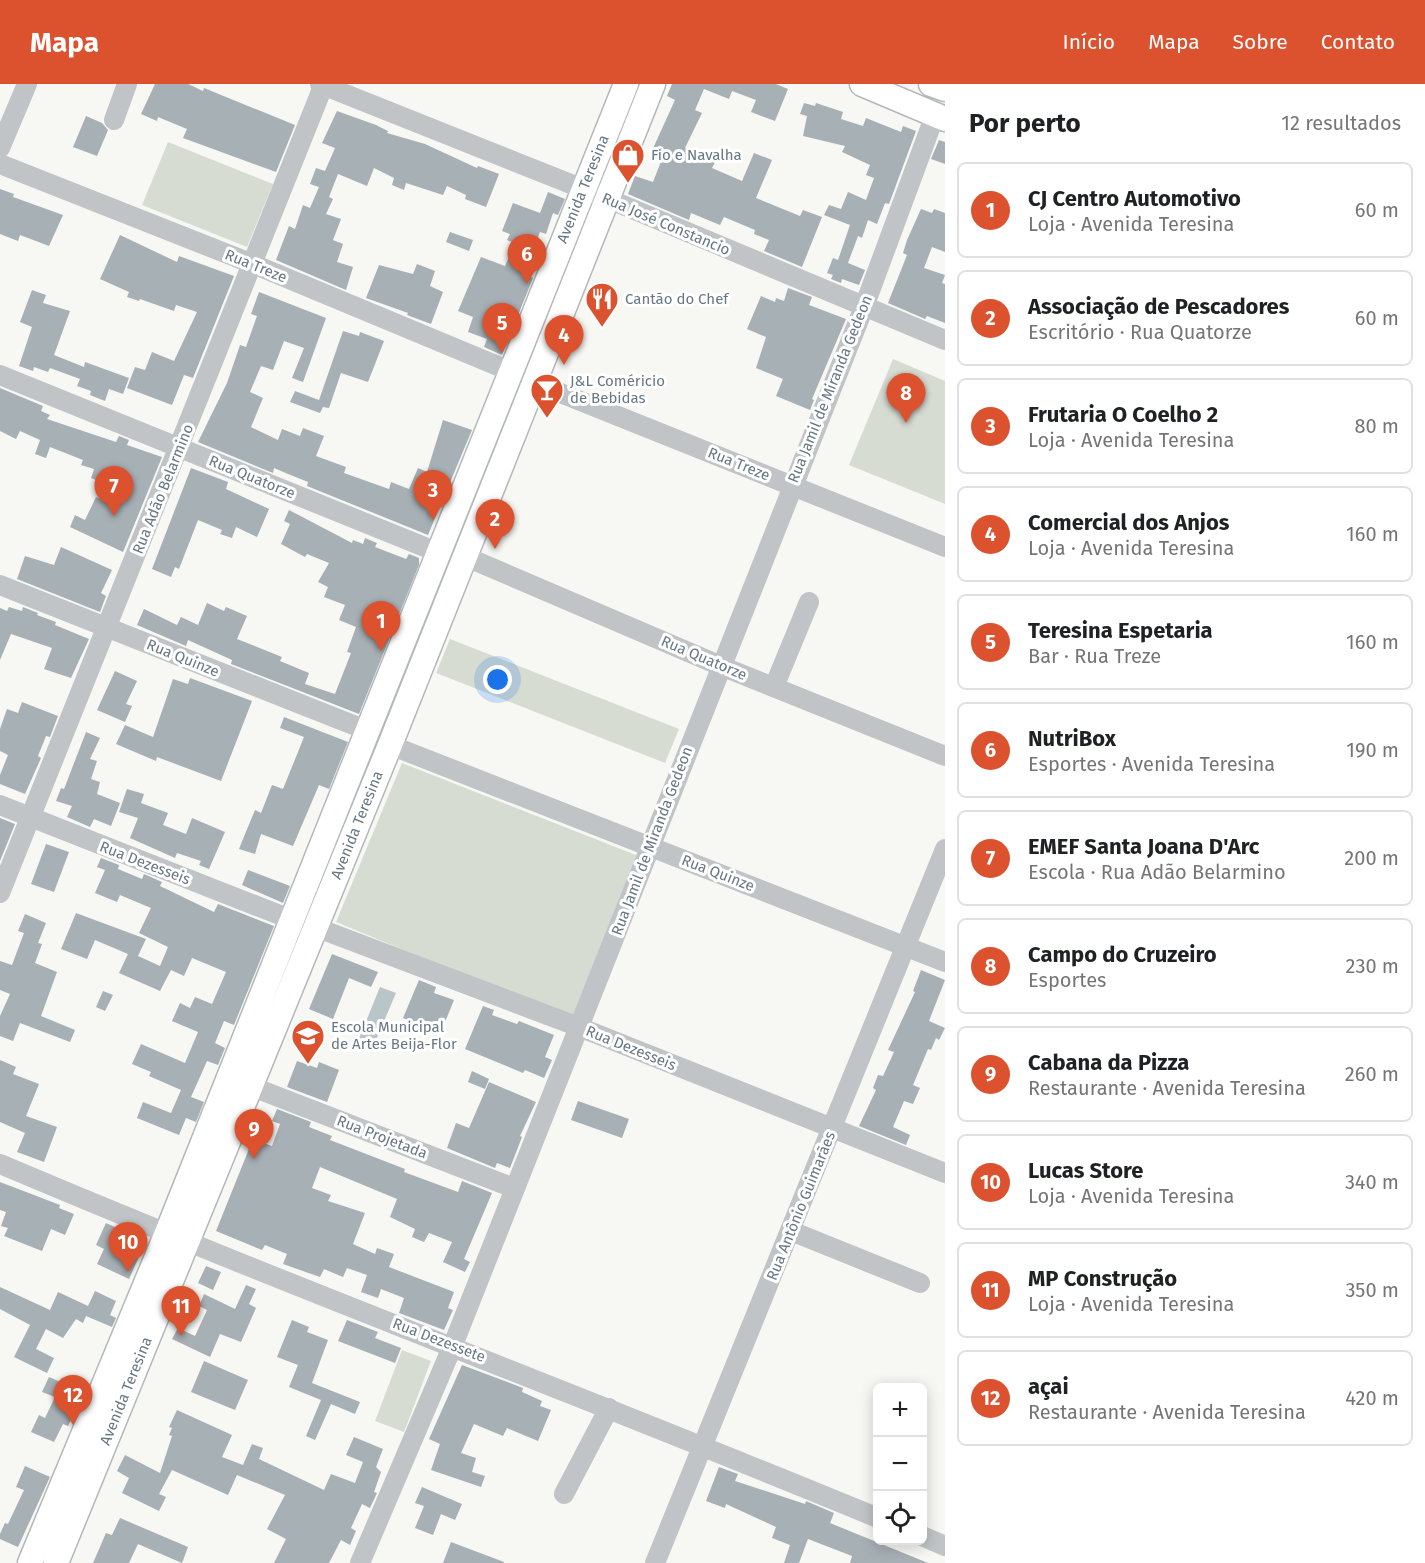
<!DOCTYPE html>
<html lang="pt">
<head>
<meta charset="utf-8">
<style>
  body { margin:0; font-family:"Fira Sans",sans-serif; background:#f6f6f6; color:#202124 }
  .controls { position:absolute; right:18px; bottom:18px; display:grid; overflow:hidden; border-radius:9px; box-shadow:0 3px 15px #0003 }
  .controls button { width:54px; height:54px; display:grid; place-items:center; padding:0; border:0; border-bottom:2px solid #e0e0e0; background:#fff; color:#202124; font:30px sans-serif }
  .you { position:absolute; left:498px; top:596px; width:21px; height:21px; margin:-15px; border:4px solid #fff; border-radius:50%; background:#1a73e8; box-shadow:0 0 0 9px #1a73e833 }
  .badge { display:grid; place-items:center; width:39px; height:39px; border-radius:50%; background:#dc522e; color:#fff; font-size:20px; font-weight:700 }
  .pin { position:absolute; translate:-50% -50px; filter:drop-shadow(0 2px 3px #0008) }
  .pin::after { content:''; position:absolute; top:32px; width:21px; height:18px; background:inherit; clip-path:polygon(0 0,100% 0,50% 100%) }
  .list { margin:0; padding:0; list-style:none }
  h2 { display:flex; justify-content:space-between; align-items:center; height:78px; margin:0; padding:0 24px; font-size:26px }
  h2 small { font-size:20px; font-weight:400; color:#757577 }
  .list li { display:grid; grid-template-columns:39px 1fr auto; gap:18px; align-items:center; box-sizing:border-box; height:96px; margin:0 12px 12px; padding:0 12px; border:2px solid #e0e0e0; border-radius:9px }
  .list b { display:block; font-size:22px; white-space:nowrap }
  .list p { margin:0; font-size:20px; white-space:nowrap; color:#757577 }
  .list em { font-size:20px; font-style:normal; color:#757577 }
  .icon { flex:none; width:33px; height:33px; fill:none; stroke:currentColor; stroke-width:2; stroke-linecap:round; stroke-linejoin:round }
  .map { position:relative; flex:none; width:945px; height:1479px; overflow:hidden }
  header { display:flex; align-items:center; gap:36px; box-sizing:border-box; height:84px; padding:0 30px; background:#dc522e; color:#fff }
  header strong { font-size:28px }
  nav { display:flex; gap:33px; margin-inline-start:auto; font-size:21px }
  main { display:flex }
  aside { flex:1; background:#fff }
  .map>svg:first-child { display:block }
  .green { fill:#d7dcd3 }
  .water { fill:#b9c5c9 }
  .building { fill:#a7b0b5 }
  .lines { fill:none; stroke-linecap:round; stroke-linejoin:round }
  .major-casing { stroke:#b3b8bb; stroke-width:27 }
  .minor { stroke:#c0c4c7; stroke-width:20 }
  .major { stroke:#fff; stroke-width:24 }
  .labels { text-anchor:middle; stroke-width:6; stroke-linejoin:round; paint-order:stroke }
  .poi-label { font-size:15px; fill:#677884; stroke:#fff; text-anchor:start }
  .street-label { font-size:15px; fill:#677884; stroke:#fff }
</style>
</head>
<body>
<header>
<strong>Mapa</strong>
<nav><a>Início</a><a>Mapa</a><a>Sobre</a><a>Contato</a></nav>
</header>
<main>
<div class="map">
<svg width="945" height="1479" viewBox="0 0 945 1479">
  <rect width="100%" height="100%" fill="#f7f7f4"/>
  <path class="green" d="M168,58L273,100L247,163L142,121Z
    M893,275L945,297V420L849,381Z
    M450,555L679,645L665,679L436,589Z
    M402,679L636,771L573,936L336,838Z
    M402,1266L431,1277L404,1348L375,1337Z"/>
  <path class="water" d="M380,903L396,909L373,963L358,957Z"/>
  <path class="building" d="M155,0H188L203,7L204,4L295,41L276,88L183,54L187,45L158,33L157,37L141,30Z
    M672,0H776L788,5L775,37L751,28L756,16L732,7L729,15L704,5L695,26L702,29L685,64L715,78L712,84L742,97L754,69L772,76L756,114L800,132L803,126L822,133L802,183L764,167L769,156L754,150L755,146L724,133L720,141L691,129L689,136L628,110L635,92L653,98L662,75L650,71L675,16L667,12Z
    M804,19L815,22L816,19L843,28L841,35L863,42L866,34L901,48L903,42L916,47L889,120L885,119L877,140L868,136L862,154L858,152L848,179L865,186L859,201L842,195L841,199L831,195L833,191L827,189L833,174L838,176L850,141L824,131L829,121L841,125L848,108L866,116L874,94L866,91L870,81L842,68L845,62L803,52L807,32L800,30Z
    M337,27L376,41L388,47L387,49L425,60L477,84L478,82L499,90L486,123L465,115L466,111L447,102L443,111L406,99L404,106L392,101L394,94L374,84L367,102L338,90L329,113L333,115L326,130L341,135L333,156L343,160L337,178L353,183L346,206L276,176L289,142L295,145L303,121L310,124L319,103L310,100L316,84L325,87L335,64L322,59Z
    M86,32L102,39L108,46L97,72L73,63Z
    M939,56L945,58V80L931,75Z
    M0,105L14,110L13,113L63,131L49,162L20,151L18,157L0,150Z
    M548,108L565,115L558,131L553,129L546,150L540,148L530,173L538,176L531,193L533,194L502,271L484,263L487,255L468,248L473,233L458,227L481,173L505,182L515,159L507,156L510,150L502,147L513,119L540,129Z
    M921,125L932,129L934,125L945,129V168L932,163L924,184L945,191L942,199L945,200V239L927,232L925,235L888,219L907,171L903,169L907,156Z
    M450,148L473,156L469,167L446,158Z
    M120,151L177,178L179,172L234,192L193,294L184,291L172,321L127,304L135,283L145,286L152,268L174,277L197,228L176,221L174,227L140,215L139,217L127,213L129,208L100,195Z
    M417,180L435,187L430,202L443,208L431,240L407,231L408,229L366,214L379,181L413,190Z
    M788,204L812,213L809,221L846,235L812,315L814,316L810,326L776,312L783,295L756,284L766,253L747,245L761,212L775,218L776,214L784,217Z
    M32,206L46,211L43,219L70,227L54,271L84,283L85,278L129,294L123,310L109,305L105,317L90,311L91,307L77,302L80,295L50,284L48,288L34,283L33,287L19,282L32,243L20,238Z
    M259,208L326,234L303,298L292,294L304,264L284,257L273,286L261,282L250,308L263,314L251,343L278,356L282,345L300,352L303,344L324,352L316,372L346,383L344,389L389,405L391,398L409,405L418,384L427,388L443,336L472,346L428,451L307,402L308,398L288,390L274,384L273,389L198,358L227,299L240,261L246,263L257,232L251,230Z
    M343,247L359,252L360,248L384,257L368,298L341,289L329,324L323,323L320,329L290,318L295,307L319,316Z
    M0,304L43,322L41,327L50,331L47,335L116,358L119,352L129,356L127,361L162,373L123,468L70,443L75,431L85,436L96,413L115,421L128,393L106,384L101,398L91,394L94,385L81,381L83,376L50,363L46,374L35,370L40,356L20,347L16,355L0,347Z
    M191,384L228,398L226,405L269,425L257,453L236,443L232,454L220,450L222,446L198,436L179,485L175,483L171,493L152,485Z
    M289,426L352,459L353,456L363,460L365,454L377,459L375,463L406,475L409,470L419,474V481L359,630L231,580L232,576L188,556L186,562L137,541L144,525L177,541L181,533L198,541L207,519L224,527L226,523L247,532L237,555L282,573L280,577L309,589L305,600L335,610L351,569L347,568L356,543L339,536L345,521L324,513L328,503L318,498L329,479L307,470L305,473L281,460L290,440L284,437Z
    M61,463L112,486L101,509L106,512L100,528L17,495L25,472L54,481Z
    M9,523L22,527L23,523L38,529L37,531L56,538L55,541L89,555L71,594L44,585L52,564L11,550L0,576V524L7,527Z
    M115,587L137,597L126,620L132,622L125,638L97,626Z
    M190,594L252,617L221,697L157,673L156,677L116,660L125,641L153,653L173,595L188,600Z
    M22,618L58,632L50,653L46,652L38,672L41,674L25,710L0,700V691L8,671L0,667V645L7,625L18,629Z
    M284,633L348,658L329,705L319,701L293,762L261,750L255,770L239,765L243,755L255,726L261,729L272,701L283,705L304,653L280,644Z
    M86,648L100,654L90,675L97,677L91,695L100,698L97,710L120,719L111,742L94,735L90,743L67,733L72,722L56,717L61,704L64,705Z
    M127,705L144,710L141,719L168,729L163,741L186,750L192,734L225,748L209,785L199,781L201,777L177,769L175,774L130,754L138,734L119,728Z
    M0,734L15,740L0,777Z
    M46,760L69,768L54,808L31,800Z
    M101,774L119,781L118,785L142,795L144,790L162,798L160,802L214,828L218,820L274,842L234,941L224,937L215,959L225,964L218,981L207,977L191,1013L204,1018L196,1038L186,1034L179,1051L137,1034L143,1018L171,1029L181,1006L149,992L151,988L132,980L141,960L185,979L198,948L172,937L180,919L190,924L195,913L212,920L226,888L192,874L184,892L171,886L160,907L119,889L128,870L95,856L87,875L61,865L76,829L146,855L138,872L160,882L168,863L139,849L151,824L120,811L117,818L95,809L105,786L97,783Z
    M248,786L290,802L283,819L242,801Z
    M25,830L46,839L38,859L42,860L35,879L57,888L41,932L75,946L70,958L20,939L13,957L0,952V932L10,910L0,906V877L12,881L24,849L18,847Z
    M332,870L378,888L371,903L349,894L333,935L309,925Z
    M921,886L945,896L929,937L945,944L939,956L936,954L931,966L928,965L913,1001L920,1004L913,1020L904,1017L893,1043L910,1051L906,1061L859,1042L876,1006L873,1004L878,991L883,992L894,968L888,966L915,908L913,907Z
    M419,896L436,903L434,909L454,916L443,943L422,936L420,941L403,934Z
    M103,907L113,911L105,927L96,923Z
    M483,922L494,926L492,931L517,940L519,937L554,951L545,973L552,976L544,994L525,986L523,989L465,965Z
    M0,976L16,983L13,990L39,1000L26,1032L57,1043L44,1078L17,1068L25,1049L0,1038Z
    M297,977L317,984L319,978L339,986L327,1018L287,1003Z
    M472,987L489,995L485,1005L468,998Z
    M489,998L536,1018L520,1052L522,1053L510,1084L497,1079L495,1084L447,1064L456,1039L469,1044Z
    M578,1017L629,1035L622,1054L571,1036Z
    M277,1025L311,1038L309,1043L332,1052L330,1056L405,1085L404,1088L458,1108L462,1097L492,1109L464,1175L470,1178L465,1188L443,1178L452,1158L429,1149L424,1158L412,1153L415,1145L390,1133L397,1115L320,1083L312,1104L331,1111L328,1117L365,1129L353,1160L375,1170L377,1164L394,1170L389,1183L454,1208L448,1224L453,1226L444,1246L399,1229L404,1214L381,1205L378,1214L361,1208L367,1191L347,1184L343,1193L324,1185L320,1193L283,1180L287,1170L265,1161L262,1166L216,1147L253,1055L272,1062L280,1040L272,1037Z
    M0,1098L60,1121L59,1124L74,1130L65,1151L51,1145L42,1167L4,1152L8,1144L1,1142L6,1128L0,1126Z
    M106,1139L146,1157L129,1195L97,1180L104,1165L96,1161Z
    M206,1182L221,1188L213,1206L198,1199Z
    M246,1201L256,1205L249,1220L256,1224L241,1258L220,1250L210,1273L172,1255L178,1244L195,1252L207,1226L199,1222L204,1210L235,1225Z
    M0,1203L50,1226L58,1208L88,1222L95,1207L116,1217L110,1231L116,1234L112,1243L86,1232L83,1239L76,1235L63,1254L46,1245L36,1265L54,1274L47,1289L14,1273L30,1241L0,1225Z
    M292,1236L309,1243L307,1248L328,1256L312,1299L360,1318L355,1330L331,1320L315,1356L306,1352L321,1316L289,1303L298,1281L277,1273Z
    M347,1236L378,1248L375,1254L401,1264L395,1279L338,1257Z
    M204,1277L248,1296L235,1326L191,1308Z
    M462,1281L523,1304L522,1308L542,1317L540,1322L551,1326L538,1357L507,1344L503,1352L474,1340L461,1369L476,1374L472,1388L485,1392L481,1403L431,1386L440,1360L429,1355Z
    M49,1293L84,1308L68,1342L63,1340L54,1358L31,1348L39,1331L45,1334L55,1313L42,1308Z
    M177,1326L232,1351L222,1373L243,1381L252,1360L263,1364L259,1375L324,1406L331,1390L355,1399L363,1378L346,1371L354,1353L383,1365L376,1383L381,1388L374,1408L377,1409L370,1424L362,1420L351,1444L356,1447L350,1461L341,1456L329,1479H274L286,1455L267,1445L285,1411L237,1391L228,1411L172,1386L159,1410L166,1413L159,1427L122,1409L129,1394L117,1387L125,1371L160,1389L172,1352L169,1351L172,1344L169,1343Z
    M25,1382L50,1393L18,1463L0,1455V1450L5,1439L8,1440L24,1406L16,1403Z
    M719,1383L738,1390L735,1397L805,1420L806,1417L834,1429L830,1439L928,1479H850L852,1472L808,1455L799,1479H784L790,1461L772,1454L776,1443L726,1420L725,1424L706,1417Z
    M422,1403L462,1420L455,1436L441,1430L433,1451L415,1444L424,1422L415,1419Z
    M120,1434L188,1463L182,1479L138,1460L129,1479H93L106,1449L112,1451Z
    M451,1458L504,1478V1479H443Z"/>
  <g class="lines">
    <g class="major-casing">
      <path id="major" d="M862,0L945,35
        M931,0L945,5
        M30,1479L166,1151L626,0
        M56,1479L390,661L653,0"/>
    </g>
    <path class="minor" d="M320,0L606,114L945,256
      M114,36L127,0
      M0,64L27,0
      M0,80L253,180L510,287
      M0,291L437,468
      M533,298L945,463
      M464,472L721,582L945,672
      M0,501L366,646
      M774,603L809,518
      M390,661L945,878
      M0,721L290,835
      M0,809L324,0
      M315,843L579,943L945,1089
      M250,1002L514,1104
      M0,1080C290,1203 586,1313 878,1434
      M791,1147L920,1199
      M564,1410L609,1324
      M922,1452L945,1462
      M360,1479L453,1261L864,223L935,31
      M655,1479L945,765"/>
    <use href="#major" class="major"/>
  </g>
  <defs>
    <g id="shop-pin" transform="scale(1.725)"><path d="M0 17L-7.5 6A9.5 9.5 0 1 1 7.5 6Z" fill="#dc522e" stroke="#fff"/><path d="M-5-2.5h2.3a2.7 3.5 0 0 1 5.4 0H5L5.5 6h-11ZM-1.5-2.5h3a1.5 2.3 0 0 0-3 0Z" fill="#fff"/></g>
    <g id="restaurant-pin" transform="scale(1.725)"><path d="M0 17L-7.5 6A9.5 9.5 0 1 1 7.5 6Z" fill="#dc522e" stroke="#fff"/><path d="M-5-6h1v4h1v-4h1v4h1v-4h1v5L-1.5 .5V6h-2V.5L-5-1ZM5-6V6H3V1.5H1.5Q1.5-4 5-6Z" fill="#fff"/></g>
    <g id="bar-pin" transform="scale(1.725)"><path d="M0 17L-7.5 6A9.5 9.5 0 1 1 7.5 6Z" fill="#dc522e" stroke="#fff"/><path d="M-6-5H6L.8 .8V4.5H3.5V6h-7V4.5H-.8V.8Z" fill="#fff"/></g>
    <g id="school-pin" transform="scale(1.725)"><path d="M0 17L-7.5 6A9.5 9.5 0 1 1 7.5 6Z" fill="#dc522e" stroke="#fff"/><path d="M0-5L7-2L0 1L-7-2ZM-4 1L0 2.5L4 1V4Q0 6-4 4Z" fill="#fff"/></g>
  </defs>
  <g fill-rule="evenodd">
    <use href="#shop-pin" x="628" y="71"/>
    <use href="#restaurant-pin" x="602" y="215"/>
    <use href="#bar-pin" x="547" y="306"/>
    <use href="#school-pin" x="308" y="952"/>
  </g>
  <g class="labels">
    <g class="poi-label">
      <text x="651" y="76">Fio e Navalha</text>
      <text x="625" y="220">Cantão do Chef</text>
      <text x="570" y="302">J&amp;L Coméricio<tspan x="570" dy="17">de Bebidas</tspan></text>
      <text x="331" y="948">Escola Municipal<tspan x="331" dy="17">de Artes Beija-Flor</tspan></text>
    </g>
    <g class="street-label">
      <text transform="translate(583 105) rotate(-68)" y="5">Avenida Teresina</text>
      <text transform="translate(666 140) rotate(23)" y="5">Rua José Constancio</text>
      <text transform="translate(256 182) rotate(22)" y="5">Rua Treze</text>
      <text transform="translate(830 305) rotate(-68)" y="5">Rua Jamil de Miranda Gedeon</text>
      <text transform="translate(739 380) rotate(22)" y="5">Rua Treze</text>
      <text transform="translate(252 393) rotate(22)" y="5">Rua Quatorze</text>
      <text transform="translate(163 405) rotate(-68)" y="5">Rua Adão Belarmino</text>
      <text transform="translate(183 574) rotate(22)" y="5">Rua Quinze</text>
      <text transform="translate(704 574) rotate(23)" y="5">Rua Quatorze</text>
      <text transform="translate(357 741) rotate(-68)" y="5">Avenida Teresina</text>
      <text transform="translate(652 757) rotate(-69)" y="5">Rua Jamil de Miranda Gedeon</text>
      <text transform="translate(145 779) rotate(21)" y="5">Rua Dezesseis</text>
      <text transform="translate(718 789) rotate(21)" y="5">Rua Quinze</text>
      <text transform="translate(631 964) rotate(22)" y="5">Rua Dezesseis</text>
      <text transform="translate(382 1053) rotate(21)" y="5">Rua Projetada</text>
      <text transform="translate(801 1122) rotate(-68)" y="5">Rua Antônio Guimarães</text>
      <text transform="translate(439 1256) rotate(21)" y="5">Rua Dezessete</text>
      <text transform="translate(126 1307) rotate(-68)" y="5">Avenida Teresina</text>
    </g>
  </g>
</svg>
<div class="controls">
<button>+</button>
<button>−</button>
<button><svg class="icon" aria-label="locate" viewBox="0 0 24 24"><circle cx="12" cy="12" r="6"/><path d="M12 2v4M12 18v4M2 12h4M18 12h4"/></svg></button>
</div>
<div class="you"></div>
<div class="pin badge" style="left:381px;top:567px">1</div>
<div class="pin badge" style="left:495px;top:465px">2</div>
<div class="pin badge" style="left:433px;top:436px">3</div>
<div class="pin badge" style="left:564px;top:281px">4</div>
<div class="pin badge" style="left:502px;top:269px">5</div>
<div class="pin badge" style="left:527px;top:200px">6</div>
<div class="pin badge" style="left:114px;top:432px">7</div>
<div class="pin badge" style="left:906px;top:339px">8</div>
<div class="pin badge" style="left:254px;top:1075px">9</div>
<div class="pin badge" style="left:128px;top:1188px">10</div>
<div class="pin badge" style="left:181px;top:1252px">11</div>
<div class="pin badge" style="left:73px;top:1341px">12</div>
</div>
<aside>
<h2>Por perto<small>12 resultados</small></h2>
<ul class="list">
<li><span class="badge">1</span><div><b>CJ Centro Automotivo</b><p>Loja · Avenida Teresina</p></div><em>60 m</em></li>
<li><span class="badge">2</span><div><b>Associação de Pescadores</b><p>Escritório · Rua Quatorze</p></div><em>60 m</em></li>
<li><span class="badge">3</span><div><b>Frutaria O Coelho 2</b><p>Loja · Avenida Teresina</p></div><em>80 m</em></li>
<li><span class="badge">4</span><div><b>Comercial dos Anjos</b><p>Loja · Avenida Teresina</p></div><em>160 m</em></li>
<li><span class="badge">5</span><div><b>Teresina Espetaria</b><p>Bar · Rua Treze</p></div><em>160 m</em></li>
<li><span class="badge">6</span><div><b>NutriBox</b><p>Esportes · Avenida Teresina</p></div><em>190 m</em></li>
<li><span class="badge">7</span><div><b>EMEF Santa Joana D'Arc</b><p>Escola · Rua Adão Belarmino</p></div><em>200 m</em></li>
<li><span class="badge">8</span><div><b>Campo do Cruzeiro</b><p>Esportes</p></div><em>230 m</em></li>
<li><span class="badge">9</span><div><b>Cabana da Pizza</b><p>Restaurante · Avenida Teresina</p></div><em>260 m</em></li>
<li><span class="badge">10</span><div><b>Lucas Store</b><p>Loja · Avenida Teresina</p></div><em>340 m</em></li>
<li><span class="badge">11</span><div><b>MP Construção</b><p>Loja · Avenida Teresina</p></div><em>350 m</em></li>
<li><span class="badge">12</span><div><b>açai</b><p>Restaurante · Avenida Teresina</p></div><em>420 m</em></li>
</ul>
</aside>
</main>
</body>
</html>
